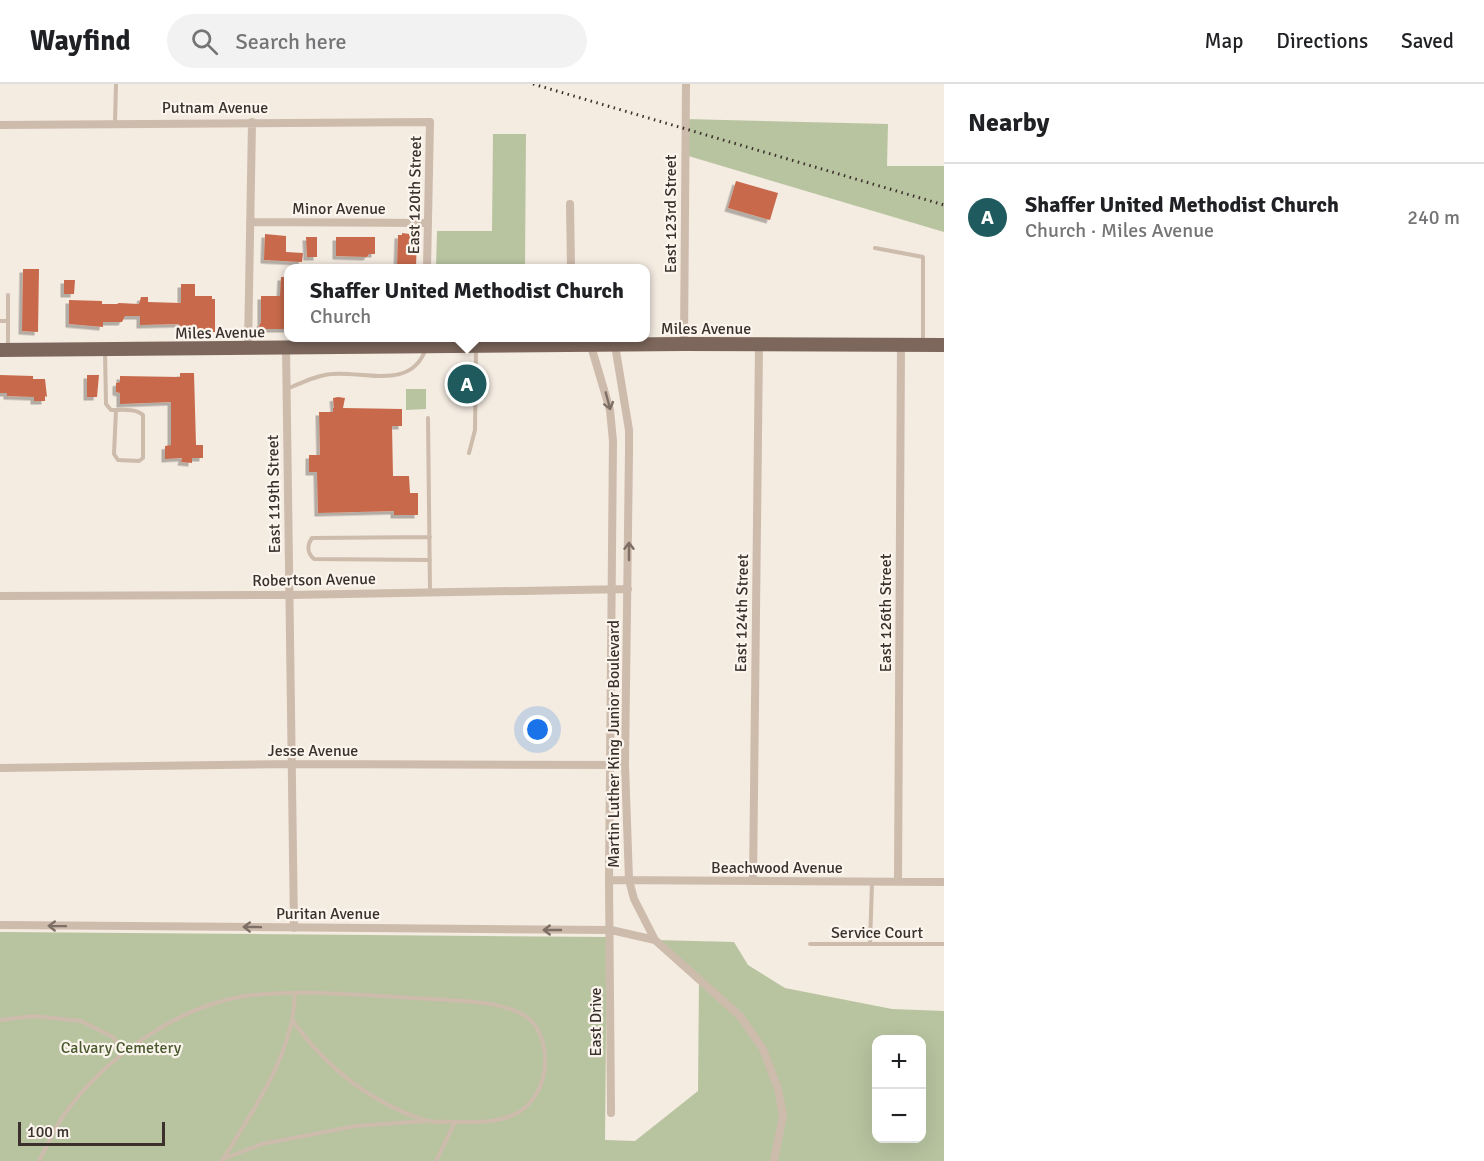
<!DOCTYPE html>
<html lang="en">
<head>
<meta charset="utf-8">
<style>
  body { margin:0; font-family:Signika,sans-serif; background:#f2f2f2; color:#202124 }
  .controls { position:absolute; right:18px; bottom:18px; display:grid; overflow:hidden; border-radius:12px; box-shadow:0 6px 24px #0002 }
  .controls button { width:54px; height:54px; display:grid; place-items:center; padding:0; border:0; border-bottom:2px solid #e0e0e0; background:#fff; color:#202124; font:30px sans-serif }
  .scale { position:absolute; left:18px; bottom:15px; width:147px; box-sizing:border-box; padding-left:6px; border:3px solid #3b302b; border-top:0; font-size:16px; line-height:21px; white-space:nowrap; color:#3b302b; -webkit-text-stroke:4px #fbf5ee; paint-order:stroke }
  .you { position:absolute; left:538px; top:646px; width:21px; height:21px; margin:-15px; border:4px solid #fff; border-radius:50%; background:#1a73e8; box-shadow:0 0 0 9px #1a73e833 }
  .badge { display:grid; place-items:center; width:39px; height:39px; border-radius:50%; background:#1f5a5e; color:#fff; font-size:20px; font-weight:700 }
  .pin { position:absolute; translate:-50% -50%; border:3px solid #fff; box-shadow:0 2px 6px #0006 }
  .popup { position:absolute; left:284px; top:180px; width:366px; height:78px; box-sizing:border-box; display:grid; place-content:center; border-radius:12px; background:#fff; filter:drop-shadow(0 2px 4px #0005); font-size:20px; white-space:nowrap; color:#757577 }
  .popup b { font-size:22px; color:#202124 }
  .popup::after { content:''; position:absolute; left:50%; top:100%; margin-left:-12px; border:12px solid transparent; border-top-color:#fff }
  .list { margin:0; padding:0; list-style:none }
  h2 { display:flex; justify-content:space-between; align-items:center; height:78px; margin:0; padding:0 24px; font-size:26px }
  h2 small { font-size:20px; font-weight:400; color:#757577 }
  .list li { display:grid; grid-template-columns:39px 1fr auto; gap:18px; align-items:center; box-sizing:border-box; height:108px; padding:0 24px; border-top:2px solid #e0e0e0 }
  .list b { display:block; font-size:22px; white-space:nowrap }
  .list p { margin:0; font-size:20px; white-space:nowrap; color:#757577 }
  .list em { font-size:20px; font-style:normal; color:#757577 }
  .icon { flex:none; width:33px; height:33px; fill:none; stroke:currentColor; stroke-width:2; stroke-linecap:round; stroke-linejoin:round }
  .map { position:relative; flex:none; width:944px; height:1077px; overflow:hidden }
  header { display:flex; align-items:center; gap:36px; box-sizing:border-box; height:84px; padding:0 30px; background:#fff; border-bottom:2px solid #e0e0e0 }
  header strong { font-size:28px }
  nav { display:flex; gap:33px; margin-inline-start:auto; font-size:21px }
  .search { width:420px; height:54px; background:#f2f2f2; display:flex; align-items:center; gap:15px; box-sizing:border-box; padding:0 21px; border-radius:33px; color:#757577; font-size:22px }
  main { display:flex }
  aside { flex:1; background:#fff }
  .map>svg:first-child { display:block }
  .green { fill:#b8c4a0; fill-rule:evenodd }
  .building { fill:#c8694b; filter:url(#shadow) }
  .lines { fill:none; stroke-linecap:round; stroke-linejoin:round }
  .service { stroke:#cdbbac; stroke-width:4 }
  .minor { stroke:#cdbbac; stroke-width:8 }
  .primary { stroke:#7d675c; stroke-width:14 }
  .rail { stroke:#3b302b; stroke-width:3; stroke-dasharray:1.5 4.5; stroke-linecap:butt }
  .oneway { stroke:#7d6f65 }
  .labels { text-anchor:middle; stroke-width:4.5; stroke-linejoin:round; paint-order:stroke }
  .street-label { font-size:16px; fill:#3b302b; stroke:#fbf5ee }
  .park-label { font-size:16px; fill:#4a5a2e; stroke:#fbf5ee }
</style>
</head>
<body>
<header>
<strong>Wayfind</strong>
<div class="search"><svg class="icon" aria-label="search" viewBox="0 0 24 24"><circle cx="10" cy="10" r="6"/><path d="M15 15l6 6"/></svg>Search here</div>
<nav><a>Map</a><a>Directions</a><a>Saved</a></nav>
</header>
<main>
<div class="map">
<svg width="944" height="1077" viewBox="0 0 944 1077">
  <defs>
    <filter id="shadow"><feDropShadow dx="-3.5" dy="3.5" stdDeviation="0" flood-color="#0004"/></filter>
  </defs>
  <rect width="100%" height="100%" fill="#f4ebe1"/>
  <path class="green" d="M685,35L888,40L887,82H944V148L685,71Z
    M493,50H526L525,184H436L437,147H492Z
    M406,305H426V325L406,326Z
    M0,848L607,853L605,1056L635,1057L698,1007L699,896L655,856L734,858L748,881L785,904L892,925L944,927V1077H0ZM876,956H922V1054H876Z"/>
  <path class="building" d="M736,97L778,109L770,136L728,124Z
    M402,149L417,151L416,184H397L398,151H402Z
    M265,150L286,152V168L303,169L302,178L264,176Z
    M306,153H317V173H307Z
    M336,153H375V170H369L367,173L336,172Z
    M23,185H39L38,248L22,247Z
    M281,193H288V245H267L255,251L261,238V212H280Z
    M64,196H75L74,210H64Z
    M181,200H195V212H212V215H215V248H179V240L140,241V232H125L122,238H103V243L69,240V216L102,217V220H117L119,219L139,220L141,213H148V218L181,219Z
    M180,289H194L196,361H203V374H192V379L181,378L182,374L165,375V362L171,361V318L120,320V309L116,308V299L120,298V292L180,293Z
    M0,291L33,292V295H45L47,313L45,312V317H34V313L7,312V309H0Z
    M87,291H99L97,313H87Z
    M338,313L345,314L343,324L402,325V342H392L393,392H409L410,409H418V431H394V427L318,429L317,388H309V371H320L319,328H333V324H334L333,314Z"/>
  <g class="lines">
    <path class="service" d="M115,39L116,0
      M875,164L923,173V257
      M8,211V262
      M0,237H8
      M105,267L106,320L111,326C121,326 136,324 143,331V374L139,377L118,376L114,370L116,326
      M287,305C301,299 317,291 332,290C364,287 412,307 426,264
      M428,334L430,507
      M469,369L475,346L476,263
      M430,453L312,454C307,461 307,469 314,475L430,476
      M810,860H944
      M870,860L872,799
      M0,936L34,932L81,937L113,953L124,968
      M223,1075L262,1060L356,1042L425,1037
      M39,1077C48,1061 55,1042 66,1028C108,971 182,919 253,911C311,905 372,912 431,915C459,917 520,916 536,943C555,973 544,1022 508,1033C491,1039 470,1038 452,1038C443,1037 433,1039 424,1036C369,1018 326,983 292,936
      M221,1077C229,1068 235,1056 241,1046C267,1005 294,958 295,909
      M436,1077L455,1038"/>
    <path class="minor" d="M0,41L430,38L427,184
      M570,120L571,184
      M250,138L428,139
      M684,260L686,0
      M615,261L629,346V368L625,681L629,796L634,815L655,856L740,932L763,965L778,1005L783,1031L774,1077
      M591,262L610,326L613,357L609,796L611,1029
      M286,263L294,844
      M248,264L252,38
      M0,512L290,511L628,505
      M0,684L291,680L625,681
      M609,796L944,798
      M753,797L759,261
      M898,797L901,261
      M0,841L611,846L655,856"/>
    <path class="primary" d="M0,266L684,260L944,261"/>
    <path class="rail" d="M533,0L944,121"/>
  </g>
  <defs><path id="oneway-shaft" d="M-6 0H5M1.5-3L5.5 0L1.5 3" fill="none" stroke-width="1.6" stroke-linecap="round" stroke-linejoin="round" transform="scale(1.5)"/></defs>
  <g class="oneway">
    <use href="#oneway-shaft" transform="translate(608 317) rotate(75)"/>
    <use href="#oneway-shaft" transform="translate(629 467) rotate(-90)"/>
    <use href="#oneway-shaft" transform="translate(57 842) rotate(-179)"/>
    <use href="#oneway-shaft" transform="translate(252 843) rotate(-179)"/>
    <use href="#oneway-shaft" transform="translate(552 846) rotate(-180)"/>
  </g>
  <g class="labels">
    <g class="street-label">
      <text x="215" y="29">Putnam Avenue</text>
      <text transform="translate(414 111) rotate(-89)" y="6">East 120th Street</text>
      <text x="339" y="130">Minor Avenue</text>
      <text transform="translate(670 130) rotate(-90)" y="6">East 123rd Street</text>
      <text x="706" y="250">Miles Avenue</text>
      <text transform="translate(220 248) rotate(-1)" y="6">Miles Avenue</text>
      <text transform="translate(273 410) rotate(-91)" y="6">East 119th Street</text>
      <text transform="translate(314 495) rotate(-1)" y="6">Robertson Avenue</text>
      <text transform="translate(741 529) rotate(-89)" y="6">East 124th Street</text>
      <text transform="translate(885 529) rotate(-90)" y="6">East 126th Street</text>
      <text transform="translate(613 660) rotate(-90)" y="6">Martin Luther King Junior Boulevard</text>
      <text x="313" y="672">Jesse Avenue</text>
      <text x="777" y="789">Beachwood Avenue</text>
      <text x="328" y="835">Puritan Avenue</text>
      <text x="877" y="854">Service Court</text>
      <text transform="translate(595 938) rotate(-90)" y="6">East Drive</text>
    </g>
    <g class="park-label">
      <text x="121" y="969">Calvary Cemetery</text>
    </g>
  </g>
</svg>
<div class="controls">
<button>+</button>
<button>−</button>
</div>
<div class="scale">100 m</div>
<div class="you"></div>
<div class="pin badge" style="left:467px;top:300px">A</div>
<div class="popup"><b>Shaffer United Methodist Church</b>Church</div>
</div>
<aside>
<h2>Nearby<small></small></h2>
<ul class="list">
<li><span class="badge">A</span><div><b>Shaffer United Methodist Church</b><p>Church · Miles Avenue</p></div><em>240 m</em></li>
</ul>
</aside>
</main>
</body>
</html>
